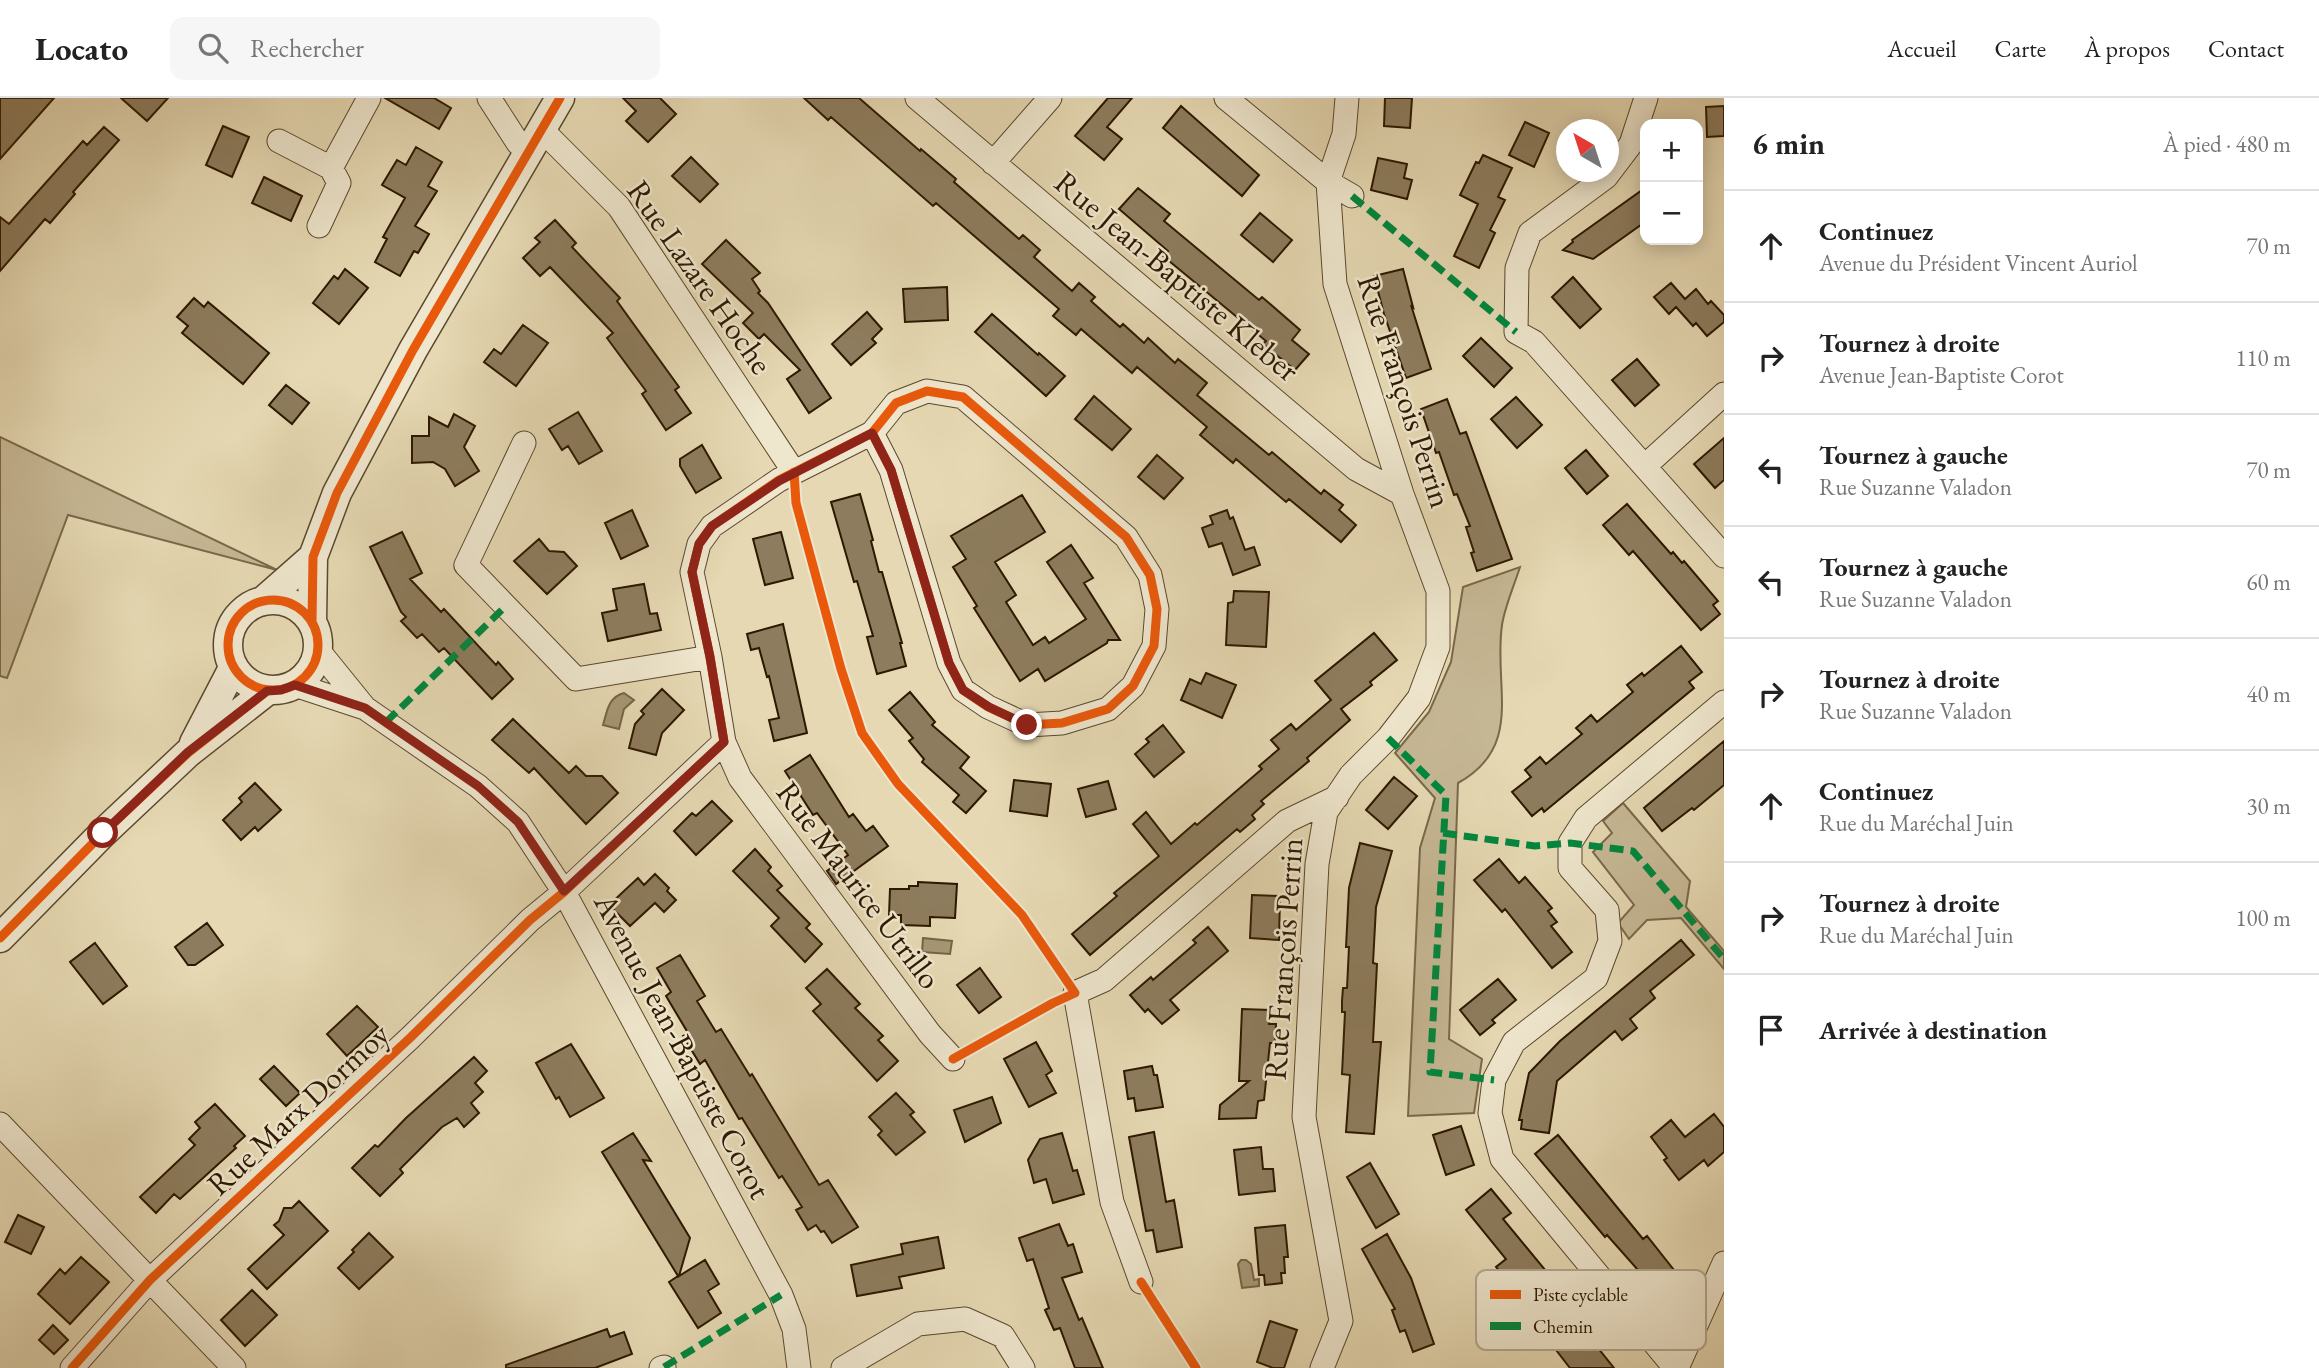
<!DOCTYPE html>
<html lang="fr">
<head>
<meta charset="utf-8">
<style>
  body { margin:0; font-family:"EB Garamond",serif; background:#f6f6f6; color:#222 }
  .controls { position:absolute; right:21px; top:21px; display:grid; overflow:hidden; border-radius:14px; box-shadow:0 4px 18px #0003 }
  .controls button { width:63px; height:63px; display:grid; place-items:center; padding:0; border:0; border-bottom:2px solid #e0e0e0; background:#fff; color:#222; font:35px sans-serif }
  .compass { position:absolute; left:1556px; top:21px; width:63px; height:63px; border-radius:50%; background:#fff; box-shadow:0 4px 18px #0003; rotate:321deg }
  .stop { position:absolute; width:21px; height:21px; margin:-16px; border:5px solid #8f2418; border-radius:50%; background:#fff }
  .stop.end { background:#8f2418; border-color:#fff; box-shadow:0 2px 7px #0008 }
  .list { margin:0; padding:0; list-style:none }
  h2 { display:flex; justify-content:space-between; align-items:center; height:91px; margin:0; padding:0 28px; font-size:30px }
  h2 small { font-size:23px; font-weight:400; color:#767676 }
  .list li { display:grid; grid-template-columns:46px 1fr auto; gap:21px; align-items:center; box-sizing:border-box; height:112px; padding:0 28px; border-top:2px solid #e0e0e0 }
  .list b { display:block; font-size:26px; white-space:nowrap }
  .list p { margin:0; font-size:23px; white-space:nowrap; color:#767676 }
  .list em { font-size:23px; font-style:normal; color:#767676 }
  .icon { flex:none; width:38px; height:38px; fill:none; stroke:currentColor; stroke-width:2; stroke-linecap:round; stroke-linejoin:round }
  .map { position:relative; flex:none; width:1724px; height:1270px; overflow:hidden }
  header { display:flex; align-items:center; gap:42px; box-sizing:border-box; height:98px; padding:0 35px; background:#fff; border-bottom:2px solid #e0e0e0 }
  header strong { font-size:33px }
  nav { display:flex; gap:38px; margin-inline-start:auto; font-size:24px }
  .search { width:490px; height:63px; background:#f6f6f6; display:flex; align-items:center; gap:18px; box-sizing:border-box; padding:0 24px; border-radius:14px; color:#767676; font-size:26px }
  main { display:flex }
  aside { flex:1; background:#fff }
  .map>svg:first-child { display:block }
  .green { fill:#c6b794; stroke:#7a684a; stroke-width:2 }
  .water { fill:#a69775; stroke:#766446; stroke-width:2 }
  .building { fill:#8d7c5d; stroke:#2d1800; stroke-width:2 }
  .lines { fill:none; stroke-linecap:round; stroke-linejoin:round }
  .minor-casing { stroke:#5b482c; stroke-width:25 }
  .tertiary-casing { stroke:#5b482c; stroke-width:31 }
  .minor { stroke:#eee6cd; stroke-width:23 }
  .tertiary { stroke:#eee6cd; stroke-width:28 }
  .quiet { stroke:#00873e; stroke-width:7; stroke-dasharray:14 7; stroke-linecap:butt }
  .cycleway-casing { stroke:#eee6cd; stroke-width:13 }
  .cycleway { stroke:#e8590c; stroke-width:9 }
  .route { stroke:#8f2418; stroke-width:9 }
  .labels { text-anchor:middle; stroke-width:5; stroke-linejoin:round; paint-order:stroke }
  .street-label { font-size:32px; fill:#2d1800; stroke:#eee6cd }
  .key { fill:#eee6cd; stroke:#b4a890; stroke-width:2 }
  .key-label { font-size:19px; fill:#2d1800 }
</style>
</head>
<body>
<header>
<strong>Locato</strong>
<div class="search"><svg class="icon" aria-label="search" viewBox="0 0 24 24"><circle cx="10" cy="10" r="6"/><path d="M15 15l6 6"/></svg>Rechercher</div>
<nav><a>Accueil</a><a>Carte</a><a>À propos</a><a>Contact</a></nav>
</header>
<main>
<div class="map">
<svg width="1724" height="1270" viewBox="0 0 1724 1270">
  <rect width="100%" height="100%" fill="#e5d8b2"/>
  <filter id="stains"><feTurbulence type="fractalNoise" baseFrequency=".00286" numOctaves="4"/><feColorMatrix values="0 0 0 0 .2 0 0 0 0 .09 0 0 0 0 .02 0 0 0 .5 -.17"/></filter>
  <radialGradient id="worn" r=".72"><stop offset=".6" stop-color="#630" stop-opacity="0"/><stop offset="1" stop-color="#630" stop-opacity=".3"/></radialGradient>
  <path class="green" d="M0,339L277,472L68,417L7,580L0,578Z
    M1520,469C1514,488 1505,508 1502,527C1493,588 1525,648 1458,685L1449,941L1482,961L1474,1015L1408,1018L1420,750L1435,700L1395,655L1429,614L1451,564L1463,489Z
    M1623,705L1690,783L1686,809L1724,853V871L1681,820L1647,822L1629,841L1618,825L1634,807L1593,754L1612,735L1603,723Z"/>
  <path class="water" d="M624,595L634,602L624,611L619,631L603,627C607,614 608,599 624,595Z
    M923,840L952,843L950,856L922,854Z
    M1241,1162H1246L1251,1166L1254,1182L1259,1181V1188L1242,1190L1238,1166Z"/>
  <path class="building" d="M0,0H54L0,61Z
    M121,0H168L147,23Z
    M385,0H434L451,10L439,31Z
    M623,0H660L676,16L648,44L626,23L636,13Z
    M804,0H859L920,53L921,51L956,81L954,84L1019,141L1023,137L1040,152L1034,159L1072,193L1079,185L1095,199L1091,203L1120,229L1123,226L1144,245L1148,240L1175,265L1178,261L1207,285L1197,297L1269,357L1272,354L1321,396L1324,392L1343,407L1339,412L1356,427L1341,444L1289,401L1286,404L1236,361L1233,365L1200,337L1207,329L1137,269L1132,275L1081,231L1076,237L1053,218L1059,211L936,105L933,108L831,19L828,22Z
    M1108,0H1132L1107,29L1122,41L1104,62L1075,38Z
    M1385,0H1412L1410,30L1384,28Z
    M1181,8L1259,77L1242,98L1163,30Z
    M1724,8V38L1707,39L1706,9Z
    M1525,24L1549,35L1534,69L1509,57Z
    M223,28L249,39L232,79L206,67Z
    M104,29L119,42L73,94L75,96L50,125L45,121L0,173V119L9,126L83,43L87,47Z
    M416,49L442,64L428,88L437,93L415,128L429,136L418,155L414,153L400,178L375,164L387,141L383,139L405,100L382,87L397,62L406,67Z
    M1483,57L1512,70L1498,99L1505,102L1490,132L1495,135L1479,170L1454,158L1478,106L1460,97L1476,64L1479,65Z
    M691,59L718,86L700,104L672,78Z
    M1378,60L1407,66L1404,80L1412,82L1407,101L1371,92Z
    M264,79L302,98L291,123L252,105Z
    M1138,90L1170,116L1164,123L1259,202L1262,199L1300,232L1292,242L1309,256L1295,272L1263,246L1266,243L1163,158L1168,153L1119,111Z
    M1645,90V124L1593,161L1563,152L1573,144L1572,142Z
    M1260,115L1292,142L1273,164L1241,137Z
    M555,122L576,145L572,149L620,200L617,203L679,289L675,292L691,315L666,332L642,296L646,293L607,240L613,235L550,169L540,178L523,160L540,144L535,140Z
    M726,142L760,175L752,181L760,193L758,195L768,205L831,300L809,315L787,281L800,272L764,236L759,241L743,225L753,215L702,166Z
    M345,171L368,190L339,226L313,205L334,178L338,181Z
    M1403,171L1413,209L1411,207L1431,271L1406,280L1384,216L1374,178Z
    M1573,179L1601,211L1580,230L1552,199Z
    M1671,185L1685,201L1696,191L1708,206L1711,203L1724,217V224L1707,238L1696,225L1693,228L1676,209L1669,216L1654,199Z
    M947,189L948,222L905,224L903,191Z
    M194,200L204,209L208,204L269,255L243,286L182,235L188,228L177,219Z
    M867,214L882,231L872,241L876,245L851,267L832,246Z
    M992,216L1038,257L1039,255L1065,278L1046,298L975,234Z
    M523,227L548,245L516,288L484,264L494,251L501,256Z
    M1481,240L1512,270L1494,289L1463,258Z
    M1637,261L1659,287L1635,308L1612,282Z
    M286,287L309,305L292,326L269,307Z
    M1094,298L1131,331L1112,352L1075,321Z
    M1516,299L1542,327L1517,350L1491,321Z
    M1447,301L1460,336L1466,334L1512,461L1477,473L1471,455L1474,454L1466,429L1470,428L1457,396L1454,397L1439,354L1436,355L1421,311Z
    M578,314L602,353L579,366L568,348L562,352L549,331Z
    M454,316L475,328L464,349L479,373L455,388L445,371L433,364L412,365V338H429V319L448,329Z
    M1724,340V382L1715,390L1694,366Z
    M702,347L721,380L696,395L680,368V361Z
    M1586,352L1608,378L1587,396L1565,370Z
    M1157,357L1183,380L1164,401L1138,379Z
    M860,396L873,442L871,443L879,474H882L902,545H900L906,568L877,576L867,539L873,538L857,483L854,484L831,404Z
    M1022,397L1045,434L995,464L1016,497L1006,504L1033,547L1045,539L1049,545L1086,521L1047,464L1071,447L1093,480L1084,485L1120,542H1108L1107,545L1045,583L1038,571L1020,583L974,510L977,508L953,469L966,461L951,438Z
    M1627,406L1671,456L1673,454L1682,465L1684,463L1718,503L1713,507L1720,516L1701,532L1633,453L1629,457L1603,427Z
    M632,412L648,448L621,461L605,425Z
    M1227,412L1230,421L1233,419L1245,452L1254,449L1260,467L1233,477L1222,445L1209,449L1202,430L1213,426L1210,418Z
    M402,434L422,475L410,481L441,514L444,511L496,567L498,564L513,581L492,601L444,550L439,554L422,536L417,540L401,523L406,519L401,514L370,449Z
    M781,434L793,480L765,487L753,441Z
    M539,441L549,453L564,454L577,468L547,496L514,463Z
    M644,486L650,516L657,515L661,532L608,543L602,515L617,512L613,491Z
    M1234,493L1269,494L1266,549L1226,547L1228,505L1233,504Z
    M783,526L807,635L774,643L769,622L779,620L769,578L767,579L759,550L751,552L747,536Z
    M1374,535L1397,562L1370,584L1372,587L1341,611L1350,622L1307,660L1309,663L1261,703L1264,706L1252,717L1255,721L1240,734L1237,731L1090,857L1072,836L1117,798L1114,795L1159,758L1133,726L1146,714L1171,746L1195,725L1197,727L1262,671L1259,668L1279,651L1271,642L1291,626L1296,632L1331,602L1315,583Z
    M1681,548L1702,574L1689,584L1694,590L1544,714L1542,710L1532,718L1512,694L1531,679L1525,672L1540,659L1546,666L1582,636L1576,630L1591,617L1597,624L1633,594L1627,587L1642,575L1644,578Z
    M1206,575L1236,587L1222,620L1181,602L1190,581L1201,586Z
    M662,591L684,612L662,635L656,657L629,650L635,626L644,616L641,613Z
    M910,594L935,624L932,627L969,659L960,670L986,693L966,715L953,704L959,697L922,664L924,661L909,643L913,640L889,612Z
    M513,621L569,675L576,668L586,678H602L618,695L586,726L534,670L529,675L492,642Z
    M1163,627L1184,654L1154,679L1135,656L1149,644L1146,641Z
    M1724,643V687L1694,712L1692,710L1662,733L1644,710Z
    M810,657L849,719L853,716L866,733L873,728L888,748L836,786L827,773L848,757L817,715L813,717L785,673Z
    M1394,679L1417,698L1388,731L1366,712Z
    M1014,682L1051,686L1047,718L1010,713Z
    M1108,683L1116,711L1086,719L1078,691Z
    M255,685L281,712L258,733L255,729L241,742L223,722L242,704L239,700Z
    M712,703L732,723L696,757L674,733L692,715L696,718Z
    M1360,745L1392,753L1376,809L1373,865L1377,866L1373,944H1381L1374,1036L1346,1034L1350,977L1342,976L1345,914H1342V903L1343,890H1347L1349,849H1346L1349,790Z
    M755,751L771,769L768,773L782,788L777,792L810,826L806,830L822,846L805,864L771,828L779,820L733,773Z
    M1499,761L1519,785L1525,779L1552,810L1548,813L1557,824L1551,828L1572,854L1552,870L1505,811L1502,814L1474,782Z
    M655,776L669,790L667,793L676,802L664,814L655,805L630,828L609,807L638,780L644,787Z
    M918,784L957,786L955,820L930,819V828L901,827V817H889L890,791H909V788H918Z
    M1252,797L1280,798L1279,842L1250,840Z
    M207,825L223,847L195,867H188L175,849Z
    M1208,829L1228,853L1170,902L1179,912L1162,926L1148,911L1145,914L1130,897L1151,879L1153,882L1196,845L1193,842Z
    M1681,842L1694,857L1650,893L1655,900L1630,921L1637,930L1622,942L1615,933L1557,983L1549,1035L1521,1031L1522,1022H1519L1529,975L1560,943Z
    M95,845L127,888L103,906L70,864Z
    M680,857L705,898L697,903L716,934L721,931L750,978L752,976L819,1087L828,1082L858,1129L832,1145L824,1133L821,1134L816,1127L808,1132L796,1112L802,1109L782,1078L779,1080L742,1020L739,1021L705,962L700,966L683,938L688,935L666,898L671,894L657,870Z
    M980,870L1001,899L979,915L957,887Z
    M827,871L860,906L855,910L883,938L878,942L898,963L877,983L813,913L821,906L806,890Z
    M1498,881L1516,902L1492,922L1495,925L1480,937L1460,912Z
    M357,908L378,929L347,958L327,936Z
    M1242,911L1270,912L1269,926H1276L1275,945H1270L1264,1002L1258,1003L1256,1020L1219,1021L1220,1007L1249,983H1239Z
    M1036,944L1052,973L1046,977L1056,995L1029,1009L1004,961Z
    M571,946L604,1000L570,1019L559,999L556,1001L536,965Z
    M474,959L487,973L475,985L483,994L471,1005L479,1015L464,1029L457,1020L442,1029L400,1071L403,1075L380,1098L352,1070L375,1047L378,1049L406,1020Z
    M274,968L300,995L286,1008L260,981Z
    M1152,968L1154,977H1157L1163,1009L1136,1013L1134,1000L1128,1001L1124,973Z
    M896,995L914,1014L910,1017L925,1034L896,1057L878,1037L882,1033L869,1019Z
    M992,999L1001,1025L965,1044L954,1012Z
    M215,1006L245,1038L234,1048L236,1050L180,1101L174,1096L156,1115L140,1099L195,1047L189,1041L200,1030L195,1024Z
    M1714,1016L1724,1029V1054L1708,1068L1704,1062L1679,1082L1664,1062L1667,1060L1651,1039L1671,1022L1685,1039Z
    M1461,1028L1474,1067L1446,1077L1433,1037Z
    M1154,1034L1166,1104L1174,1102L1182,1149L1157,1154L1153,1132L1146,1133L1129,1039Z
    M633,1035L651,1063L643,1062L690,1140L679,1178L705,1162L719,1186L708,1193L721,1215L698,1230L669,1184L678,1178L602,1054Z
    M1062,1035L1073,1073L1077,1072L1084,1096L1053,1105L1046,1081L1034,1085L1028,1062L1040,1041Z
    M1558,1037L1643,1141L1647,1138L1674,1172L1653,1189L1607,1137L1605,1139L1535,1056Z
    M1261,1049L1263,1071H1273L1275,1093L1239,1097L1234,1052Z
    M1370,1065L1399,1116L1376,1130L1347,1079Z
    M1491,1091L1511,1115L1503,1121L1589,1225L1582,1230L1614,1270H1570L1556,1252L1562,1247L1496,1169L1506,1161L1466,1112Z
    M299,1103L328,1133L267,1191L248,1171L284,1137L274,1127L279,1123L284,1110H292Z
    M18,1117L44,1129L31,1156L5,1144Z
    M1059,1126L1068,1148L1073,1146L1082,1174L1062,1180L1079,1222L1082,1220L1103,1270H1075L1060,1230L1054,1232L1045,1212L1049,1210L1033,1161L1027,1163L1019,1140Z
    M1285,1127L1288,1159H1284L1285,1175H1281L1282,1185L1265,1187L1264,1177H1259L1255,1130Z
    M369,1135L393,1159L359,1191L338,1170L354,1154L352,1152Z
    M1387,1136L1411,1180L1434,1246L1413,1254L1405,1232L1400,1234L1392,1212L1395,1211L1362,1151Z
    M938,1139L944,1170L899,1179L902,1190L857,1198L851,1167L903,1156L901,1146Z
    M81,1159L109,1184L70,1226L38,1196L60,1171L65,1176Z
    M252,1192L277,1217L245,1248L221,1222Z
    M1270,1223L1297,1232L1284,1270H1273L1257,1264Z
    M53,1227L68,1242L54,1256L39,1242Z
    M607,1231L610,1239L624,1234L632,1256L595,1270H506V1267Z"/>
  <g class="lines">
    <g class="minor-casing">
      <path id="minor" d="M489,0L518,45L528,53
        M917,0L1356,371L1402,396
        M1226,0L1328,84L1352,98
        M1646,0L1631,46L1606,79L1530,135L1517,170L1516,234L1534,244L1724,458
        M541,31L619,109L794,374
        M279,43L331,70L369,0
        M993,65L1050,0
        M319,128L339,85L331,70
        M524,345L466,467L576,581L710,559
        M1645,368L1724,296
        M318,552L365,610
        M295,587L365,610L478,688L518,724L564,794L781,1197L794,1231L799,1270
        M724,644L740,680L930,936L953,961
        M0,1026L234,1270
        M1141,1184L1112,1104L1075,895L1104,882L1287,723L1337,699
        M72,1270L150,1182L411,939L530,822L564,794L724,644L710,559L692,474L699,446L712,428L779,382L872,335L891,372L949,565L963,592L988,609L1027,627L1062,625L1108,611L1133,588L1154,548L1157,511L1150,477L1126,439L963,299L927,293L896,305L872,335
        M661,1270L664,1269
        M843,1270L918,1226L965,1221L1003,1238L1023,1270
        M1322,1270L1341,1223L1304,1019L1317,766L1326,714L1351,677L1388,640L1419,600L1438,549V493L1402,396L1335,186L1328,84L1344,36L1347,0
        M1675,1270L1502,1061L1490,1015L1494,982L1514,944L1596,880L1610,843L1607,812L1570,770V745L1586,720L1724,604
        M1677,1270L1724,1165"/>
    </g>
    <g class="tertiary-casing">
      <path id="tertiary" d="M228 547a45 45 0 1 1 90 0a45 45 0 1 1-90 0Z
        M263,503L313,459
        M312,524L313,459L337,395L413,252L560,0
        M194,645L233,570
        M0,840L103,735L188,655L267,593"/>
    </g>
    <use href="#minor" class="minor"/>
    <use href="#tertiary" class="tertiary"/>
    <path class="quiet" d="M1352,98L1516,234
      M386,624L506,508
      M1388,640L1446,697L1430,974L1494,982
      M1443,735L1535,748L1570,745L1633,753L1724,861
      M664,1269L781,1197"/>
    <g class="cycleway-casing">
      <path id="cycleway" d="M794,374L796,405L841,571L862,635L898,686L1022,817L1075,895L1053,905L953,961
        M228 547a45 45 0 1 1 90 0a45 45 0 1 1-90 0Z
        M312,524L313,459L337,395L413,252L560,0
        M0,840L103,735L188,655L267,593
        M1141,1184L1196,1270
        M72,1270L150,1182L411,939L530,822L564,794L724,644L710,559L692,474L699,446L712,428L779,382L872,335L891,372L949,565L963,592L988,609L1027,627L1062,625L1108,611L1133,588L1154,548L1157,511L1150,477L1126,439L963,299L927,293L896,305L872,335"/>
    </g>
    <use href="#cycleway" class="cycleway"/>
  </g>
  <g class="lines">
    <path class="route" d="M103,735L188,654L267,593L281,592L295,587L365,610L478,688L518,724L564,793L724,644L710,559L692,474L699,446L712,428L779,383L872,335L891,372L949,565L963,592L989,609L1027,627"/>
  </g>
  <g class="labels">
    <g class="street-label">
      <text transform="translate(1177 178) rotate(40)" y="11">Rue Jean-Baptiste Kleber</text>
      <text transform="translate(700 179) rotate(55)" y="11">Rue Lazare Hoche</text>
      <text transform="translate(1405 293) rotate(72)" y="11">Rue François Perrin</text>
      <text transform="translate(859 787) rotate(53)" y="11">Rue Maurice Utrillo</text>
      <text transform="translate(1283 861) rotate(-86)" y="11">Rue François Perrin</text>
      <text transform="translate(683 948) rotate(62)" y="11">Avenue Jean-Baptiste Corot</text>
      <text transform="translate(298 1011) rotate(-43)" y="11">Rue Marx Dormoy</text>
    </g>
  </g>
  <rect x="1476" y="1172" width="230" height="80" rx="10" class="key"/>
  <rect x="1490" y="1192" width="31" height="9" fill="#e8590c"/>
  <rect x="1490" y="1224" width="31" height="8" fill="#00873e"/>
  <g class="key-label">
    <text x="1533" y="1203">Piste cyclable</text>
    <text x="1533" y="1235">Chemin</text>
  </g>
  <rect width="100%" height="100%" filter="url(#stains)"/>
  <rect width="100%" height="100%" fill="url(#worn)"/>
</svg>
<div class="controls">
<button>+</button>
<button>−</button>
</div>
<svg class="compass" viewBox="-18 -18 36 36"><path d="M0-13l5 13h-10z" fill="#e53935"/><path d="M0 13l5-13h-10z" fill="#767676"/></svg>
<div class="stop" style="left:103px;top:735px"></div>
<div class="stop end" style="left:1027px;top:627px"></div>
</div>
<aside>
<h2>6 min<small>À pied · 480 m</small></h2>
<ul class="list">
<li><svg class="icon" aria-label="ahead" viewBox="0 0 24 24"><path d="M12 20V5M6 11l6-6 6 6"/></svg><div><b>Continuez</b><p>Avenue du Président Vincent Auriol</p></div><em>70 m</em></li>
<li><svg class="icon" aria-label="right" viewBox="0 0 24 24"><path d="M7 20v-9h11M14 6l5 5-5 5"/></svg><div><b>Tournez à droite</b><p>Avenue Jean-Baptiste Corot</p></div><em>110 m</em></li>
<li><svg class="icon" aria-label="left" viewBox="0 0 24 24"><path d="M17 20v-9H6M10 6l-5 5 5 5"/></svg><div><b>Tournez à gauche</b><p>Rue Suzanne Valadon</p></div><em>70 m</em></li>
<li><svg class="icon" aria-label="left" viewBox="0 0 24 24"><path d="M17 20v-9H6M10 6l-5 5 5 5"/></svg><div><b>Tournez à gauche</b><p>Rue Suzanne Valadon</p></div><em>60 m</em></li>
<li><svg class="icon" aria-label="right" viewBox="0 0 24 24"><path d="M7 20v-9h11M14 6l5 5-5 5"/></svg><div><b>Tournez à droite</b><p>Rue Suzanne Valadon</p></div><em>40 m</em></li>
<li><svg class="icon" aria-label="ahead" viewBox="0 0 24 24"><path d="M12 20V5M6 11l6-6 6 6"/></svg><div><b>Continuez</b><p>Rue du Maréchal Juin</p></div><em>30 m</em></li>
<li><svg class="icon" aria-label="right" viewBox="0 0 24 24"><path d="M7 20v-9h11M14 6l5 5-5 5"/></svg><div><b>Tournez à droite</b><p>Rue du Maréchal Juin</p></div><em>100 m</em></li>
<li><svg class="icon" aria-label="arrive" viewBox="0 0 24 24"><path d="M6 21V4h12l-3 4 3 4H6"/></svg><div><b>Arrivée à destination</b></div></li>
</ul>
</aside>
</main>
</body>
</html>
